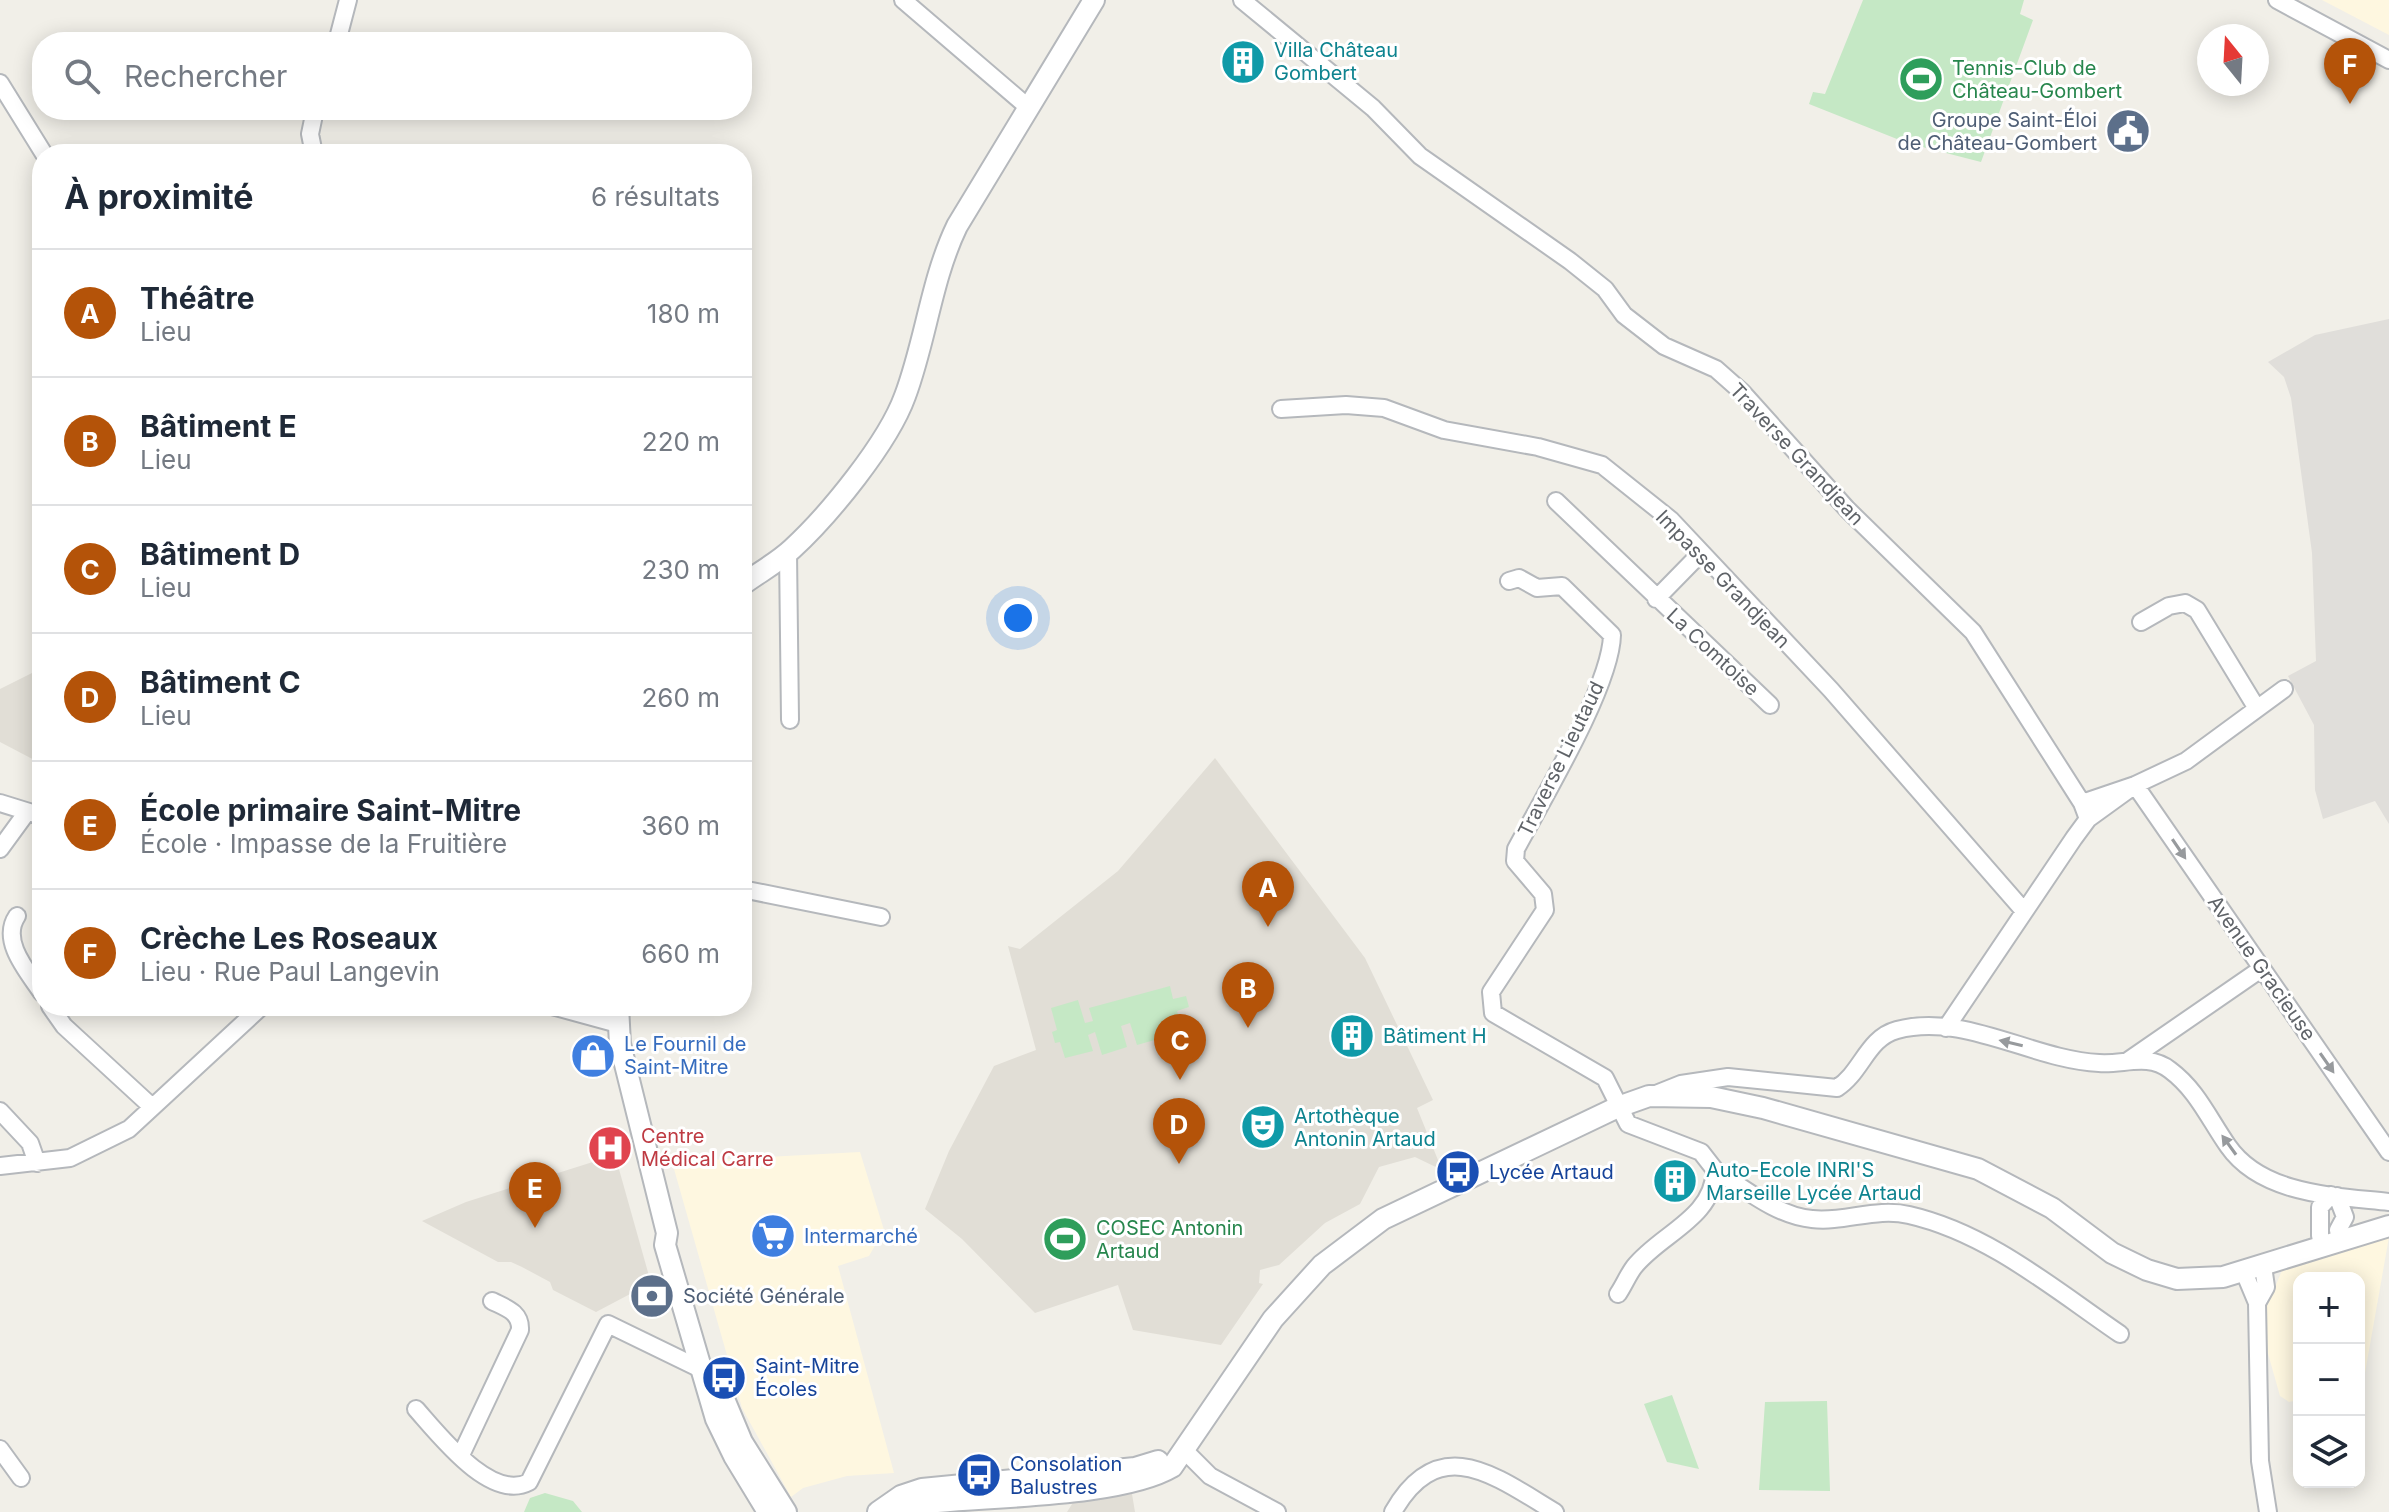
<!DOCTYPE html>
<html lang="fr">
<head>
<meta charset="utf-8">
<style>
  body { margin:0; font-family:Inter,sans-serif; background:#f6f6f7; color:#1f2937 }
  .controls { position:absolute; right:24px; bottom:24px; display:grid; overflow:hidden; border-radius:16px; box-shadow:0 4px 20px #0003 }
  .controls button { width:72px; height:72px; display:grid; place-items:center; padding:0; border:0; border-bottom:2px solid #e0e1e3; background:#fff; color:#1f2937; font:40px sans-serif }
  .compass { position:absolute; left:2197px; top:24px; width:72px; height:72px; border-radius:50%; background:#fff; box-shadow:0 4px 20px #0003; rotate:342deg }
  .you { position:absolute; left:1018px; top:618px; width:28px; height:28px; margin:-20px; border:6px solid #fff; border-radius:50%; background:#1a73e8; box-shadow:0 0 0 12px #1a73e833 }
  .badge { display:grid; place-items:center; width:52px; height:52px; border-radius:50%; background:#b45309; color:#fff; font-size:26px; font-weight:700 }
  .pin { position:absolute; translate:-50% -66px; filter:drop-shadow(0 2px 4px #0008) }
  .pin::after { content:''; position:absolute; top:42px; width:28px; height:24px; background:inherit; clip-path:polygon(0 0,100% 0,50% 100%) }
  .list { margin:0; padding:0; list-style:none }
  h2 { display:flex; justify-content:space-between; align-items:center; height:104px; margin:0; padding:0 32px; font-size:34px }
  h2 small { font-size:26px; font-weight:400; color:#747a83 }
  .list li { display:grid; grid-template-columns:52px 1fr auto; gap:24px; align-items:center; box-sizing:border-box; height:128px; padding:0 32px; border-top:2px solid #e0e1e3 }
  .list b { display:block; font-size:30px; white-space:nowrap }
  .list p { margin:0; font-size:26px; white-space:nowrap; color:#747a83 }
  .list em { font-size:26px; font-style:normal; color:#747a83 }
  .icon { flex:none; width:44px; height:44px; fill:none; stroke:currentColor; stroke-width:2; stroke-linecap:round; stroke-linejoin:round }
  .map { position:relative; flex:none; width:2389px; height:1512px; overflow:hidden }
  .search { position:absolute; background:#fff; box-shadow:0 4px 20px #0003; left:32px; top:32px; width:720px; height:88px; display:flex; align-items:center; gap:20px; box-sizing:border-box; padding:0 28px; border-radius:32px; color:#747a83; font-size:30px }
  .panel { position:absolute; background:#fff; box-shadow:0 4px 20px #0003; left:32px; top:144px; width:720px; height:872px; border-radius:32px }
  .map>svg:first-child { display:block }
  .commercial { fill:#fef7e0 }
  .industrial { fill:#e0deda }
  .education { fill:#e1ded6 }
  .green { fill:#c5e8c5 }
  .lines { fill:none; stroke-linecap:round; stroke-linejoin:round }
  .minor-casing { stroke:#b5b8bc; stroke-width:20 }
  .tertiary-casing { stroke:#b5b8bc; stroke-width:24 }
  .minor { stroke:#fff; stroke-width:16 }
  .tertiary { stroke:#fff; stroke-width:20 }
  .oneway { fill:#979a9d }
  .labels { text-anchor:middle; stroke-width:6; stroke-linejoin:round; paint-order:stroke }
  .culture-label { font-size:20px; fill:#0d838f; stroke:#fff; text-anchor:start }
  .leisure-label { font-size:20px; fill:#27864d; stroke:#fff; text-anchor:start }
  .service-label { font-size:20px; fill:#4e5e75; stroke:#fff; text-anchor:end }
  .street-label { font-size:20px; fill:#5f6368; stroke:#fff }
  .shop-label { font-size:20px; fill:#366cbe; stroke:#fff; text-anchor:start }
  .health-label { font-size:20px; fill:#be3a42; stroke:#fff; text-anchor:start }
  .transit-label { font-size:20px; fill:#164399; stroke:#fff; text-anchor:start }
</style>
</head>
<body>
<div class="map">
<svg width="2389" height="1512" viewBox="0 0 2389 1512">
  <rect width="100%" height="100%" fill="#f1efe8"/>
  <path class="commercial" d="M2322,0H2389V35Z
    M860,1152L884,1230L869,1256L838,1266L894,1473L847,1476L803,1488L791,1497L742,1408L672,1162Z
    M2389,1237L2362,1390H2359V1278H2299V1400L2289,1402L2280,1396L2265,1343L2267,1306L2283,1268Z"/>
  <path class="industrial" d="M2389,319V824L2375,801L2323,819L2315,790L2314,725L2288,676L2316,661L2312,553L2291,398L2284,377L2268,362L2315,335Z"/>
  <path class="education" d="M42,668V764L0,742V689Z
    M1215,758L1365,958L1433,1100L1417,1108L1442,1170L1415,1157L1379,1167L1360,1204L1325,1223L1279,1265L1260,1270L1259,1283L1263,1284L1221,1345L1133,1330L1118,1285L1035,1313L962,1239L925,1209L949,1151L994,1066L1036,1050L1008,946L1020,949L1118,871Z
    M615,1155L651,1283L596,1312L553,1290L550,1282L522,1267L511,1262H498L422,1221L466,1202Z
    M1132,1494L1135,1512H1067L1074,1501Z"/>
  <path class="green" d="M1863,0H2024L2020,14L2033,20L1981,162L1907,143L1809,104L1813,92L1825,94Z
    M1170,986L1173,999L1186,996L1189,1007L1177,1011L1183,1032L1137,1045L1130,1023L1121,1026L1127,1047L1102,1055L1095,1032L1088,1035L1093,1051L1065,1058L1060,1042L1055,1043L1052,1032L1057,1030L1051,1008L1078,1000L1085,1023L1093,1021L1089,1008Z
    M1672,1395L1699,1469L1667,1462L1644,1404Z
    M1827,1401L1830,1491L1759,1490L1765,1402Z
    M545,1493L573,1501L582,1512H524L530,1498Z"/>
  <g class="lines">
    <g class="minor-casing">
      <path id="minor" d="M903,0L1029,108
        M1242,0L1373,108L1420,156L1570,261L1605,289L1624,315L1664,346L1716,369L1742,392L1847,509L1973,632L2082,803L2088,819
        M2277,0L2389,60
        M337,42L348,0
        M0,83L44,154
        M314,154L310,134L315,110
        M1281,409L1346,405L1384,408L1444,430L1538,447L1602,465L1671,520L1831,690L2024,911
        M1556,501L1770,705
        M788,552L790,720
        M1509,581L1519,578L1537,588L1562,586L1612,635C1611,686 1542,800 1516,849L1515,861L1543,894L1545,910L1491,992L1493,1013L1605,1078L1628,1124L1701,1152L1715,1170C1713,1219 1661,1233 1634,1267C1628,1275 1624,1285 1618,1294
        M1656,599L1700,554
        M2141,622L2169,606L2185,603L2197,610L2256,707
        M2135,785L2389,1152
        M0,803L42,816
        M2082,803L2135,785L2186,761L2284,689
        M0,849L27,812
        M742,889L881,917
        M17,916C0,941 28,972 42,993
        M50,1006L64,1026L151,1106
        M552,1006L618,1024
        M1946,1028L2074,838L2088,819L2135,785
        M2129,1060L2261,969
        M1656,1094L1681,1084L1728,1077L1837,1088C1862,1072 1867,1038 1897,1030C1964,1012 2033,1060 2099,1063C2124,1065 2148,1053 2170,1070C2197,1090 2209,1119 2228,1146C2262,1195 2335,1196 2389,1202
        M0,1111L30,1143L37,1163
        M0,1166L70,1158L129,1129L262,1006
        M1715,1170C1744,1188 1777,1216 1812,1219C1844,1223 1876,1207 1909,1215C1988,1233 2054,1289 2120,1334
        M2337,1196L2345,1217L2338,1230L2340,1240
        M2320,1236V1207L2331,1195
        M2244,1272L2257,1303L2260,1461L2268,1512
        M2257,1303L2266,1287L2263,1266
        M416,1409C440,1436 491,1502 529,1482L608,1324L715,1376
        M0,1449L21,1478
        M1183,1449L1210,1476L1277,1512
        M461,1455L520,1330C521,1312 506,1308 492,1301
        M1393,1512C1439,1431 1495,1476 1555,1512"/>
    </g>
    <g class="tertiary-casing">
      <path id="tertiary" d="M742,585C758,573 777,563 792,549C829,515 888,443 905,396C926,340 931,280 957,226L1094,0
        M618,1006L620,1044L667,1233L665,1245L716,1419L734,1456L768,1512
        M719,1387L742,1442L786,1512
        M878,1512L901,1496L922,1489L1135,1468L1158,1461
        M904,1512L927,1503C991,1496 1121,1497 1172,1467L1273,1319L1322,1265L1383,1219L1618,1107L1649,1096L1711,1097L1763,1108L1978,1169L2052,1208L2112,1253L2147,1270L2177,1279L2223,1277L2389,1226"/>
    </g>
    <use href="#minor" class="minor"/>
    <use href="#tertiary" class="tertiary"/>
  </g>
  <defs><path id="oneway-solid" d="M-6-.8H1V-3.2L6.5 0L1 3.2V.8H-6Z" transform="scale(2)"/></defs>
  <g class="oneway">
    <use href="#oneway-solid" transform="translate(2179 849) rotate(56)"/>
    <use href="#oneway-solid" transform="translate(2011 1043) rotate(-167)"/>
    <use href="#oneway-solid" transform="translate(2327 1063) rotate(55)"/>
    <use href="#oneway-solid" transform="translate(2229 1145) rotate(-126)"/>
  </g>
  <defs>
    <g id="building-disc" transform="scale(2.3)"><circle r="9.5" fill="#0f9aa8" stroke="#fff"/><path d="M-4-6H4V6H1V3H-1V6H-4ZM-2.5-4.3h1.7v1.8h-1.7ZM.8-4.3h1.7v1.8H.8ZM-2.5-1h1.7V.8h-1.7ZM.8-1h1.7V.8H.8Z" fill="#fff"/></g>
    <g id="stadium-disc" transform="scale(2.3)"><circle r="9.5" fill="#2e9e5b" stroke="#fff"/><path d="M0-5a6.5 5 0 1 0 0 10a6.5 5 0 1 0 0-10ZM-3.5-1.8h7v3.6h-7Z" fill="#fff"/></g>
    <g id="civic-disc" transform="scale(2.3)"><circle r="9.5" fill="#5c6f8a" stroke="#fff"/><path d="M-.6-6.5H3V-4.5H.6V-3L4-1V1h2V6H-6V1h2V-1L-.6-3ZM-1.2 2.5V6h2.4V2.5Z" fill="#fff"/></g>
    <g id="shop-disc" transform="scale(2.3)"><circle r="9.5" fill="#3f7fe0" stroke="#fff"/><path d="M-5-2.5h2.3a2.7 3.5 0 0 1 5.4 0H5L5.5 6h-11ZM-1.5-2.5h3a1.5 2.3 0 0 0-3 0Z" fill="#fff"/></g>
    <g id="theatre-disc" transform="scale(2.3)"><circle r="9.5" fill="#0f9aa8" stroke="#fff"/><path d="M-5-5.5Q0-4 5-5.5V0Q5 5 0 6Q-5 5-5 0ZM-3.3-2.5H-1v1.5H-3.3ZM1-2.5H3.3v1.5H1ZM-2.8 1Q0 5.5 2.8 1Z" fill="#fff"/></g>
    <g id="hospital-disc" transform="scale(2.3)"><circle r="9.5" fill="#e0444e" stroke="#fff"/><path d="M-5-5h3v3.5h4V-5h3V5h-3V1.5h-4V5h-3Z" fill="#fff"/></g>
    <g id="bus-disc" transform="scale(2.3)"><circle r="9.5" fill="#1a4fb4" stroke="#fff"/><path d="M-5-6H5V4H4V6H2V4H-2V6H-4V4H-5ZM-3.5-4V0h7V-4ZM-3.5 1.2v1.5H-2V1.2ZM2 1.2v1.5H3.5V1.2Z" fill="#fff"/></g>
    <g id="supermarket-disc" transform="scale(2.3)"><circle r="9.5" fill="#3f7fe0" stroke="#fff"/><path d="M-6-5.5h2.5l.6 2H6L4.5 2H-2.5L-4.4-4H-6ZM-1.5 3.2a1.3 1.3 0 1 0 .1 0ZM3 3.2a1.3 1.3 0 1 0 .1 0Z" fill="#fff"/></g>
    <g id="bank-disc" transform="scale(2.3)"><circle r="9.5" fill="#5c6f8a" stroke="#fff"/><path d="M-6-4H6V4H-6ZM0-2.3a2.3 2.3 0 1 0 0 4.6a2.3 2.3 0 1 0 0-4.6Z" fill="#fff"/></g>
  </defs>
  <g fill-rule="evenodd">
    <use href="#building-disc" x="1243" y="62"/>
    <use href="#stadium-disc" x="1921" y="79"/>
    <use href="#civic-disc" x="2128" y="131"/>
    <use href="#building-disc" x="1352" y="1036"/>
    <use href="#shop-disc" x="593" y="1056"/>
    <use href="#theatre-disc" x="1263" y="1127"/>
    <use href="#hospital-disc" x="610" y="1148"/>
    <use href="#bus-disc" x="1458" y="1172"/>
    <use href="#building-disc" x="1675" y="1181"/>
    <use href="#supermarket-disc" x="773" y="1236"/>
    <use href="#stadium-disc" x="1065" y="1239"/>
    <use href="#bank-disc" x="652" y="1296"/>
    <use href="#bus-disc" x="724" y="1378"/>
    <use href="#bus-disc" x="979" y="1475"/>
  </g>
  <g class="labels">
    <g class="culture-label">
      <text x="1274" y="57">Villa Château<tspan x="1274" dy="23">Gombert</tspan></text>
      <text x="1383" y="1043">Bâtiment H</text>
      <text x="1294" y="1123">Artothèque<tspan x="1294" dy="23">Antonin Artaud</tspan></text>
      <text x="1706" y="1177">Auto-Ecole INRI'S<tspan x="1706" dy="23">Marseille Lycée Artaud</tspan></text>
    </g>
    <g class="leisure-label">
      <text x="1952" y="75">Tennis-Club de<tspan x="1952" dy="23">Château-Gombert</tspan></text>
      <text x="1096" y="1235">COSEC Antonin<tspan x="1096" dy="23">Artaud</tspan></text>
    </g>
    <g class="service-label">
      <text x="2097" y="127">Groupe Saint-Éloi<tspan x="2097" dy="23">de Château-Gombert</tspan></text>
      <text x="683" y="1303" text-anchor="start">Société Générale</text>
    </g>
    <g class="street-label">
      <text transform="translate(1797 454) rotate(47)" y="7">Traverse Grandjean</text>
      <text transform="translate(1723 579) rotate(46)" y="7">Impasse Grandjean</text>
      <text transform="translate(1713 652) rotate(43)" y="7">La Comtoise</text>
      <text transform="translate(1561 759) rotate(-64)" y="7">Traverse Lieutaud</text>
      <text transform="translate(2262 968) rotate(55)" y="7">Avenue Gracieuse</text>
    </g>
    <g class="shop-label">
      <text x="624" y="1051">Le Fournil de<tspan x="624" dy="23">Saint-Mitre</tspan></text>
      <text x="804" y="1243">Intermarché</text>
    </g>
    <g class="health-label">
      <text x="641" y="1143">Centre<tspan x="641" dy="23">Médical Carre</tspan></text>
    </g>
    <g class="transit-label">
      <text x="1489" y="1179">Lycée Artaud</text>
      <text x="755" y="1373">Saint-Mitre<tspan x="755" dy="23">Écoles</tspan></text>
      <text x="1010" y="1471">Consolation<tspan x="1010" dy="23">Balustres</tspan></text>
    </g>
  </g>
</svg>
<div class="controls">
<button>+</button>
<button>−</button>
<button><svg class="icon" aria-label="layers" viewBox="0 0 24 24"><path d="M12 4l9 5-9 5-9-5zM3 14l9 5 9-5"/></svg></button>
</div>
<svg class="compass" viewBox="-18 -18 36 36"><path d="M0-13l5 13h-10z" fill="#e53935"/><path d="M0 13l5-13h-10z" fill="#747a83"/></svg>
<div class="you"></div>
<div class="pin badge" style="left:1268px;top:927px">A</div>
<div class="pin badge" style="left:1248px;top:1028px">B</div>
<div class="pin badge" style="left:1180px;top:1080px">C</div>
<div class="pin badge" style="left:1179px;top:1164px">D</div>
<div class="pin badge" style="left:535px;top:1228px">E</div>
<div class="pin badge" style="left:2350px;top:104px">F</div>
<div class="search"><svg class="icon" aria-label="search" viewBox="0 0 24 24"><circle cx="10" cy="10" r="6"/><path d="M15 15l6 6"/></svg>Rechercher</div>
<section class="panel">
<h2>À proximité<small>6 résultats</small></h2>
<ul class="list">
<li><span class="badge">A</span><div><b>Théâtre</b><p>Lieu</p></div><em>180 m</em></li>
<li><span class="badge">B</span><div><b>Bâtiment E</b><p>Lieu</p></div><em>220 m</em></li>
<li><span class="badge">C</span><div><b>Bâtiment D</b><p>Lieu</p></div><em>230 m</em></li>
<li><span class="badge">D</span><div><b>Bâtiment C</b><p>Lieu</p></div><em>260 m</em></li>
<li><span class="badge">E</span><div><b>École primaire Saint-Mitre</b><p>École · Impasse de la Fruitière</p></div><em>360 m</em></li>
<li><span class="badge">F</span><div><b>Crèche Les Roseaux</b><p>Lieu · Rue Paul Langevin</p></div><em>660 m</em></li>
</ul>
</section>
</div>
</body>
</html>
